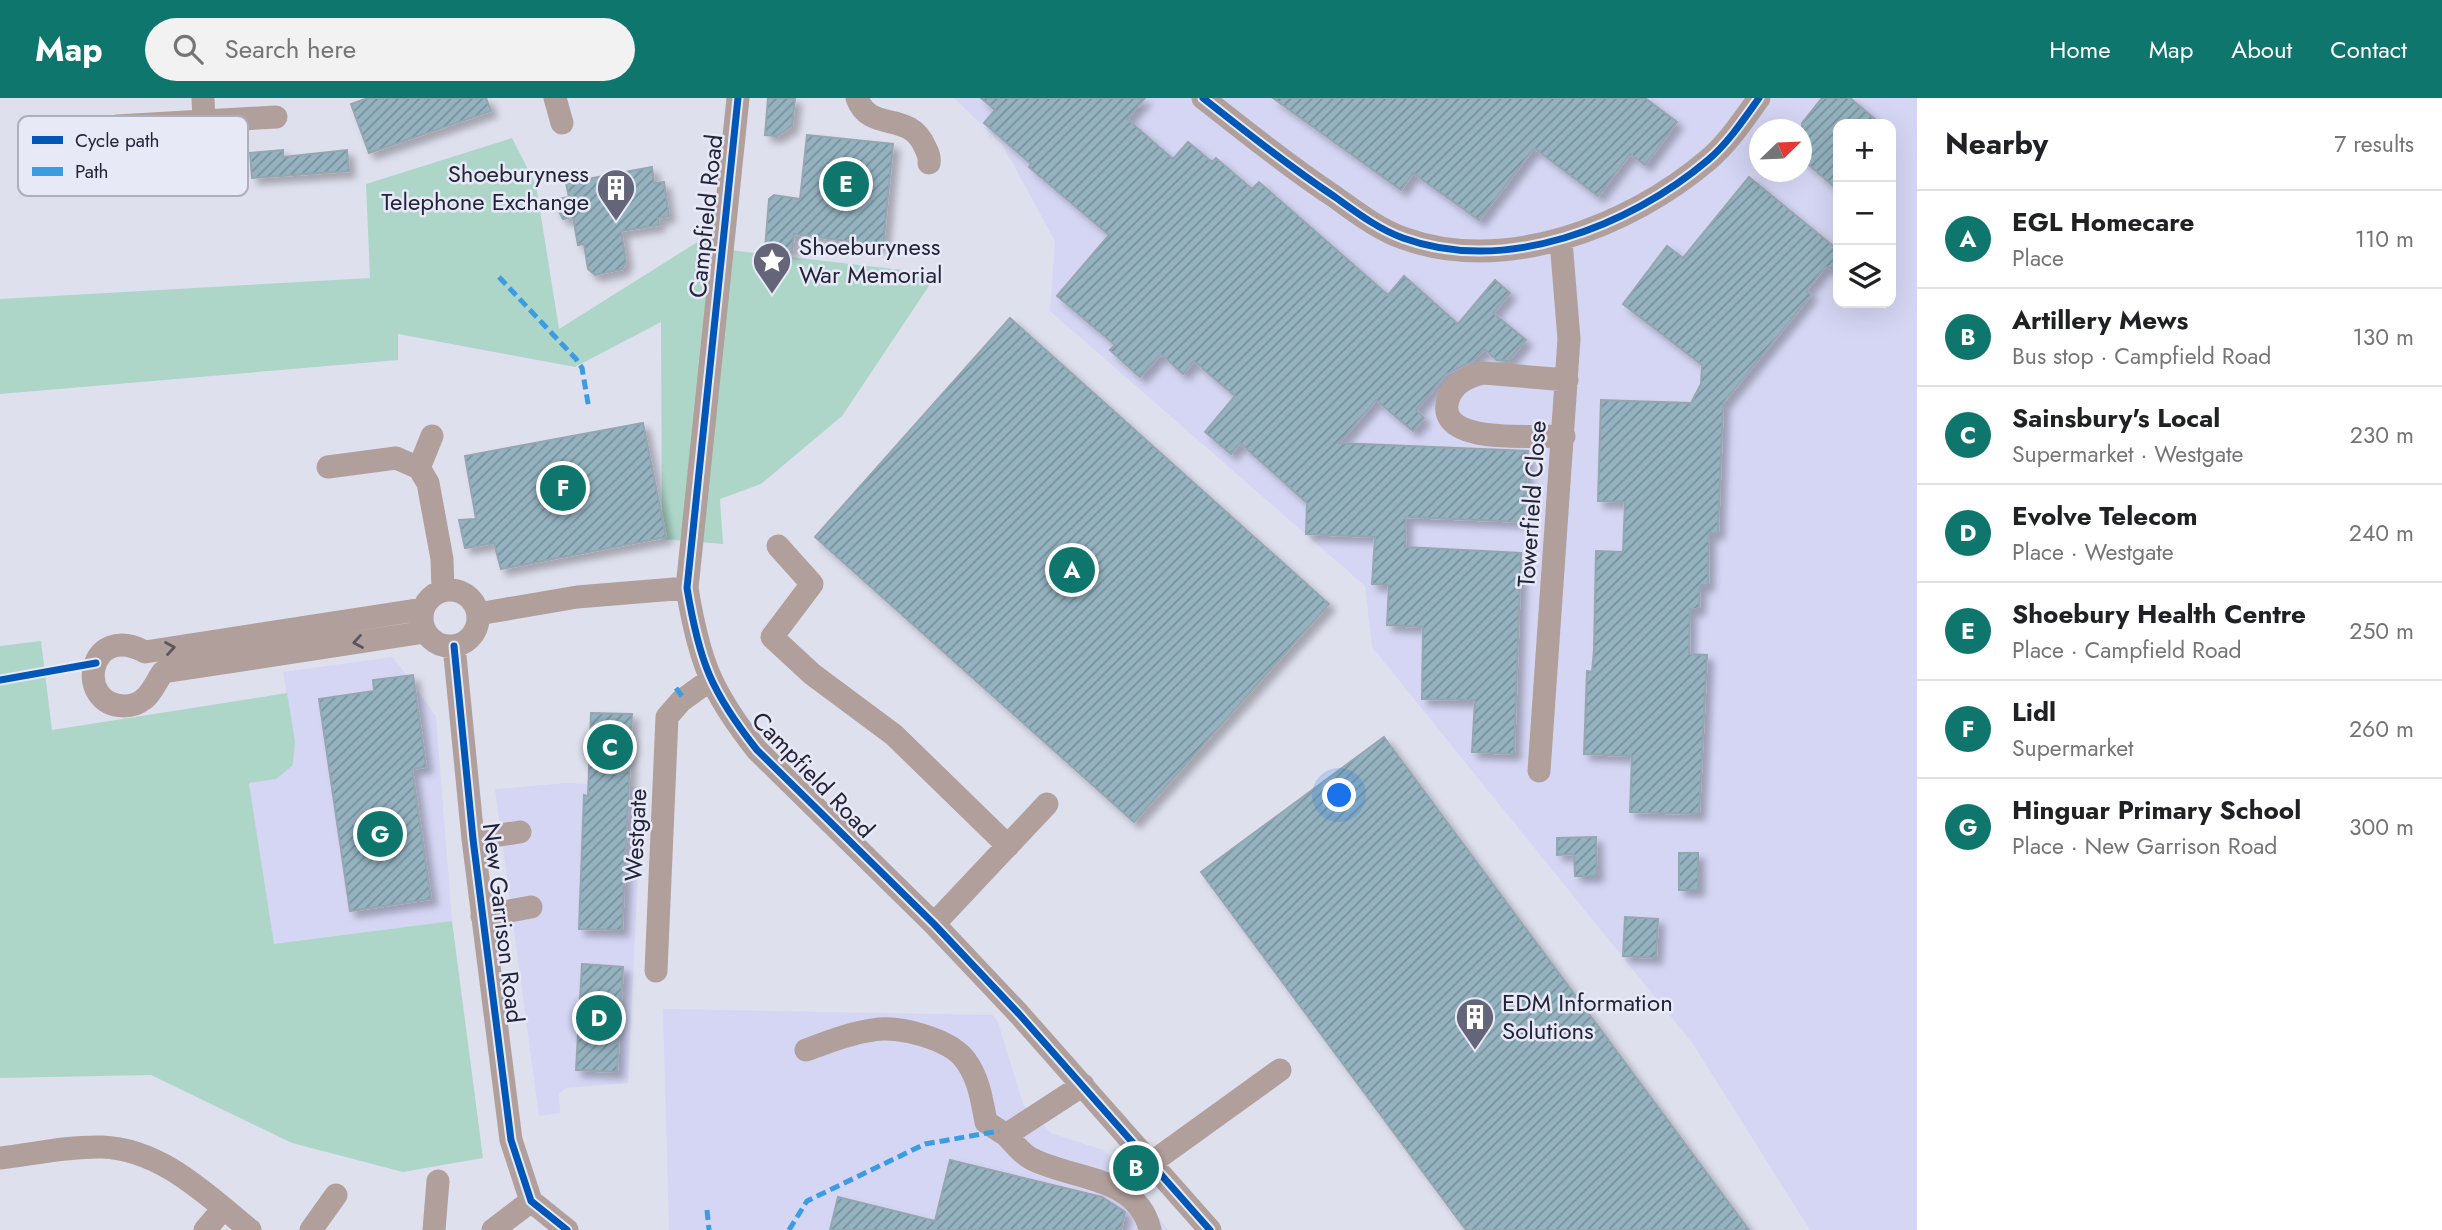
<!DOCTYPE html>
<html lang="en">
<head>
<meta charset="utf-8">
<style>
  body { margin:0; font-family:Jost,sans-serif; background:#f2f2f2; color:#202124 }
  .controls { position:absolute; right:21px; top:21px; display:grid; overflow:hidden; border-radius:14px; box-shadow:0 7px 28px #0002 }
  .controls button { width:63px; height:63px; display:grid; place-items:center; padding:0; border:0; border-bottom:2px solid #e0e0e0; background:#fff; color:#202124; font:35px sans-serif }
  .compass { position:absolute; left:1749px; top:21px; width:63px; height:63px; border-radius:50%; background:#fff; box-shadow:0 7px 28px #0002; rotate:67deg }
  .you { position:absolute; left:1340px; top:698px; width:24px; height:24px; margin:-18px; border:5px solid #fff; border-radius:50%; background:#1a73e8; box-shadow:0 0 0 10px #1a73e833 }
  .badge { display:grid; place-items:center; width:46px; height:46px; border-radius:50%; background:#0f766e; color:#fff; font-size:23px; font-weight:700 }
  .pin { position:absolute; translate:-50% -50%; border:4px solid #fff; box-shadow:0 2px 7px #0006 }
  .list { margin:0; padding:0; list-style:none }
  h2 { display:flex; justify-content:space-between; align-items:center; height:91px; margin:0; padding:0 28px; font-size:30px }
  h2 small { font-size:23px; font-weight:400; color:#757577 }
  .list li { display:grid; grid-template-columns:46px 1fr auto; gap:21px; align-items:center; box-sizing:border-box; height:98px; padding:0 28px; border-top:2px solid #e0e0e0 }
  .list b { display:block; font-size:26px; white-space:nowrap }
  .list p { margin:0; font-size:23px; white-space:nowrap; color:#757577 }
  .list em { font-size:23px; font-style:normal; color:#757577 }
  .icon { flex:none; width:38px; height:38px; fill:none; stroke:currentColor; stroke-width:2; stroke-linecap:round; stroke-linejoin:round }
  .map { position:relative; flex:none; width:1917px; height:1132px; overflow:hidden }
  header { display:flex; align-items:center; gap:42px; box-sizing:border-box; height:98px; padding:0 35px; background:#0f766e; color:#fff }
  header strong { font-size:33px }
  nav { display:flex; gap:38px; margin-inline-start:auto; font-size:24px }
  .search { width:490px; height:63px; background:#f2f2f2; display:flex; align-items:center; gap:18px; box-sizing:border-box; padding:0 24px; border-radius:38px; color:#757577; font-size:26px }
  main { display:flex }
  aside { flex:1; background:#fff }
  .map>svg:first-child { display:block }
  .built { fill:#d4d6f4; fill-rule:evenodd }
  .grass { fill:#add6c9 }
  .building { fill:url(#building-hatch); stroke:#96a6b1; stroke-width:2; filter:url(#shadow) }
  .lines { fill:none; stroke-linecap:round; stroke-linejoin:round }
  .minor { stroke:#b19f9b; stroke-width:23 }
  .quiet { stroke:#3c9ce2; stroke-width:5; stroke-dasharray:10 5; stroke-linecap:butt }
  .cycleway-casing { stroke:#e8e9f6; stroke-width:11 }
  .cycleway { stroke:#0057b8; stroke-width:7 }
  .oneway { stroke:#5c5561 }
  .labels { text-anchor:middle; stroke-width:5; stroke-linejoin:round; paint-order:stroke }
  .poi-label { font-size:24px; fill:#23233a; stroke:#e8e9f6; text-anchor:start }
  .street-label { font-size:24px; fill:#23233a; stroke:#e8e9f6 }
  .key { fill:#e8e9f6; stroke:#adaebe; stroke-width:2 }
  .key-label { font-size:19px; fill:#23233a }
</style>
</head>
<body>
<header>
<strong>Map</strong>
<div class="search"><svg class="icon" aria-label="search" viewBox="0 0 24 24"><circle cx="10" cy="10" r="6"/><path d="M15 15l6 6"/></svg>Search here</div>
<nav><a>Home</a><a>Map</a><a>About</a><a>Contact</a></nav>
</header>
<main>
<div class="map">
<svg width="1917" height="1132" viewBox="0 0 1917 1132">
  <defs>
    <pattern id="building-hatch" width="6" height="6" patternUnits="userSpaceOnUse" patternTransform="scale(1.75)"><rect width="6" height="6" fill="#94b2bf"/><path d="M-1 1l2-2M0 6l6-6M5 7l2-2" fill="none" stroke="#78909c"/></pattern>
    <filter id="shadow"><feDropShadow dx="6" dy="6" stdDeviation="3.5" flood-color="#0004"/></filter>
  </defs>
  <rect width="100%" height="100%" fill="#dfe0ee"/>
  <path class="built" d="M954,0H1917V1132H1810L1693,946L1372,549L1365,488L1050,213L1055,143L1002,46ZM1838,26H1891V205H1838ZM1759,32H1801V74H1759Z
    M393,559L436,618L452,823L274,847L249,685L276,681L295,643L283,574Z
    M566,685L642,689L628,985L566,990L559,996L560,1015L539,1018L495,691Z
    M663,911L993,917L998,924L1023,1006L1051,1035L1103,1052L1115,1063L1168,1132H669Z"/>
  <path class="grass" d="M512,40L536,87L559,231L707,138L722,151L937,176L842,318L761,386L720,401L723,446L662,441L661,224L575,269L398,236V262L0,296V201L370,180L366,86Z
    M41,543L52,632L287,595L295,643L293,667L276,681L249,685L274,846L452,823L483,1060L403,1074L292,1045L151,977L0,980V548Z"/>
  <path class="building" d="M368,0H486L491,13L369,55L351,6Z
    M768,0H795L792,28L777,38L765,37Z
    M981,0H1145L1127,21L1173,61L1188,44L1212,64L1216,60L1252,91L1259,84L1388,197L1404,178L1458,226L1495,182L1510,195L1493,215L1526,242L1508,263L1497,262L1484,251L1473,263L1446,276L1416,312L1424,320L1413,333L1376,302L1339,345L1528,353L1524,424L1406,419L1405,449L1521,455L1514,656L1472,654L1475,602L1422,601L1423,529L1387,527L1389,487L1372,486L1375,439L1306,436L1307,405L1240,345L1231,356L1205,334L1235,298L1194,263L1183,276L1161,256L1140,279L1110,252L1115,247L1057,198L1109,137L1029,69L1031,66L984,25L995,12Z
    M1273,0H1645L1677,24L1645,67L1630,56L1598,98L1534,50L1479,122L1413,75L1401,92Z
    M1822,0H1850L1881,26H1838V92L1802,61V25Z
    M807,37L893,46L883,148L794,136L792,154L765,152L769,101L774,97L800,101Z
    M283,52V59L347,52L349,73L252,80L250,55Z
    M652,69L654,85L664,84L669,118L658,120L659,127L621,133L626,164L622,171L595,177L588,171L584,146L578,147L573,119L563,121L553,102L569,99L566,85Z
    M1749,79L1838,152V163L1831,171L1826,168L1806,193L1811,197L1723,305L1718,435H1709L1708,487H1700L1699,511H1690L1689,556L1707,557L1699,716L1630,714L1632,658L1584,656L1587,573L1592,574L1594,552L1596,453L1623,454L1625,404L1598,403L1601,302L1691,305L1701,286L1702,267L1623,206L1667,148L1683,160Z
    M1010,220L1329,506L1134,724L815,439Z
    M643,325L666,439L501,471L494,445L465,450L459,422L476,421L465,358Z
    M413,577L426,669L412,671L431,801L350,813L319,601L374,593L373,582Z
    M591,615L632,616L622,832L579,831L584,697L588,698Z
    M1384,639L1749,1132H1466L1201,774Z
    M1596,739L1597,778H1575L1574,756L1557,757V740Z
    M1679,755H1698V792H1679Z
    M1625,819L1658,821L1656,860L1623,858Z
    M582,866L623,869L617,974L576,972Z
    M950,1062L1102,1099L1125,1114L1121,1132H830L838,1099L935,1123Z"/>
  <g class="lines">
    <path class="minor" d="M203,0L204,23L276,19
      M555,0L562,25
      M738,0L687,490C699,563 711,594 757,652L934,826L1019,916L1210,1132
      M857,0C870,36 909,11 925,49C928,55 930,59 929,65
      M1203,0C1246,34 1289,68 1335,99C1356,114 1378,131 1403,140C1505,177 1629,129 1708,62C1728,45 1744,21 1759,0
      M117,28L204,23
      M1564,338C1536,337 1430,349 1449,299C1455,284 1469,278 1483,275L1567,282
      M328,369L396,360L419,370L428,385L442,461L443,492
      M419,370L432,338
      M778,448L812,486L772,539L812,576L894,637L1008,748
      M422 520a28 28 0 1 1 56 0a28 28 0 1 1-56 0Z
      M423,511L145,554C88,523 74,607 124,608C131,608 138,606 144,601C152,595 157,582 163,574L425,534
      M478,516L577,499L687,490
      M454,548L473,741L511,1042L531,1103L567,1132
      M1539,673L1569,241L1561,143
      M473,741L520,734
      M482,818L531,809
      M934,826L1047,706
      M656,873L667,619L681,603L710,582
      M806,952C828,944 850,935 873,932C898,927 951,941 966,963C979,981 982,1003 986,1024L1006,1037L1083,987
      M1006,1037C1013,1044 1021,1055 1030,1060C1070,1082 1138,1077 1150,1132
      M0,1060C33,1056 69,1048 102,1049C161,1051 207,1097 250,1132
      M1151,1065L1280,972
      M205,1132L223,1111
      M311,1132L336,1097
      M434,1132L438,1083
      M493,1132L531,1103"/>
    <path class="quiet" d="M499,179L576,261L582,270L589,311
      M676,590L684,601
      M707,1112L709,1132
      M789,1132L807,1103L925,1046L999,1033"/>
    <g class="cycleway-casing">
      <path id="cycleway" d="M738,0L687,490C699,563 711,594 757,652L934,826L1019,916L1210,1132
        M1203,0C1246,34 1289,68 1335,99C1356,114 1378,131 1403,140C1505,177 1629,129 1708,62C1728,45 1744,21 1759,0
        M454,548L473,741L511,1042L531,1103L567,1132
        M0,582L96,565"/>
    </g>
    <use href="#cycleway" class="cycleway"/>
  </g>
  <defs><path id="oneway-chevron" d="M-2-3.5L2.5 0L-2 3.5" fill="none" stroke-width="1.6" stroke-linecap="round" stroke-linejoin="round" transform="scale(1.75)"/></defs>
  <g class="oneway">
    <use href="#oneway-chevron" transform="translate(358 544) rotate(171)"/>
    <use href="#oneway-chevron" transform="translate(170 550) rotate(-9)"/>
  </g>
  <defs>
    <g id="building-pin" transform="scale(2.0125)"><path d="M0 17L-7.5 6A9.5 9.5 0 1 1 7.5 6Z" fill="#656579" stroke="#e8e9f6"/><path d="M-4-6H4V6H1V3H-1V6H-4ZM-2.5-4.3h1.7v1.8h-1.7ZM.8-4.3h1.7v1.8H.8ZM-2.5-1h1.7V.8h-1.7ZM.8-1h1.7V.8H.8Z" fill="#fff"/></g>
    <g id="sight-pin" transform="scale(2.0125)"><path d="M0 17L-7.5 6A9.5 9.5 0 1 1 7.5 6Z" fill="#656579" stroke="#e8e9f6"/><path d="M0-6L1.8-2.2L6-1.7L2.9 1.2L3.7 5.4L0 3.3L-3.7 5.4L-2.9 1.2L-6-1.7L-1.8-2.2Z" fill="#fff"/></g>
  </defs>
  <g fill-rule="evenodd">
    <use href="#building-pin" x="616" y="90"/>
    <use href="#sight-pin" x="772" y="163"/>
    <use href="#building-pin" x="1475" y="919"/>
  </g>
  <g class="labels">
    <g class="poi-label">
      <text x="589" y="84" text-anchor="end">Shoeburyness<tspan x="589" dy="28">Telephone Exchange</tspan></text>
      <text x="799" y="157">Shoeburyness<tspan x="799" dy="28">War Memorial</tspan></text>
      <text x="1502" y="913">EDM Information<tspan x="1502" dy="28">Solutions</tspan></text>
    </g>
    <g class="street-label">
      <text transform="translate(706 118) rotate(-84)" y="8">Campfield Road</text>
      <text transform="translate(1532 406) rotate(-86)" y="8">Towerfield Close</text>
      <text transform="translate(813 677) rotate(46)" y="8">Campfield Road</text>
      <text transform="translate(636 737) rotate(-87)" y="8">Westgate</text>
      <text transform="translate(503 825) rotate(83)" y="8">New Garrison Road</text>
    </g>
  </g>
  <rect x="18" y="18" width="230" height="80" rx="10" class="key"/>
  <rect x="32" y="38" width="31" height="8" fill="#0057b8"/>
  <rect x="32" y="69" width="31" height="9" fill="#3c9ce2"/>
  <g class="key-label">
    <text x="75" y="49">Cycle path</text>
    <text x="75" y="80">Path</text>
  </g>
</svg>
<div class="controls">
<button>+</button>
<button>−</button>
<button><svg class="icon" aria-label="layers" viewBox="0 0 24 24"><path d="M12 4l9 5-9 5-9-5zM3 14l9 5 9-5"/></svg></button>
</div>
<svg class="compass" viewBox="-18 -18 36 36"><path d="M0-13l5 13h-10z" fill="#e53935"/><path d="M0 13l5-13h-10z" fill="#757577"/></svg>
<div class="you"></div>
<div class="pin badge" style="left:1072px;top:472px">A</div>
<div class="pin badge" style="left:1136px;top:1070px">B</div>
<div class="pin badge" style="left:610px;top:649px">C</div>
<div class="pin badge" style="left:599px;top:920px">D</div>
<div class="pin badge" style="left:846px;top:86px">E</div>
<div class="pin badge" style="left:563px;top:390px">F</div>
<div class="pin badge" style="left:380px;top:736px">G</div>
</div>
<aside>
<h2>Nearby<small>7 results</small></h2>
<ul class="list">
<li><span class="badge">A</span><div><b>EGL Homecare</b><p>Place</p></div><em>110 m</em></li>
<li><span class="badge">B</span><div><b>Artillery Mews</b><p>Bus stop · Campfield Road</p></div><em>130 m</em></li>
<li><span class="badge">C</span><div><b>Sainsbury's Local</b><p>Supermarket · Westgate</p></div><em>230 m</em></li>
<li><span class="badge">D</span><div><b>Evolve Telecom</b><p>Place · Westgate</p></div><em>240 m</em></li>
<li><span class="badge">E</span><div><b>Shoebury Health Centre</b><p>Place · Campfield Road</p></div><em>250 m</em></li>
<li><span class="badge">F</span><div><b>Lidl</b><p>Supermarket</p></div><em>260 m</em></li>
<li><span class="badge">G</span><div><b>Hinguar Primary School</b><p>Place · New Garrison Road</p></div><em>300 m</em></li>
</ul>
</aside>
</main>
</body>
</html>
